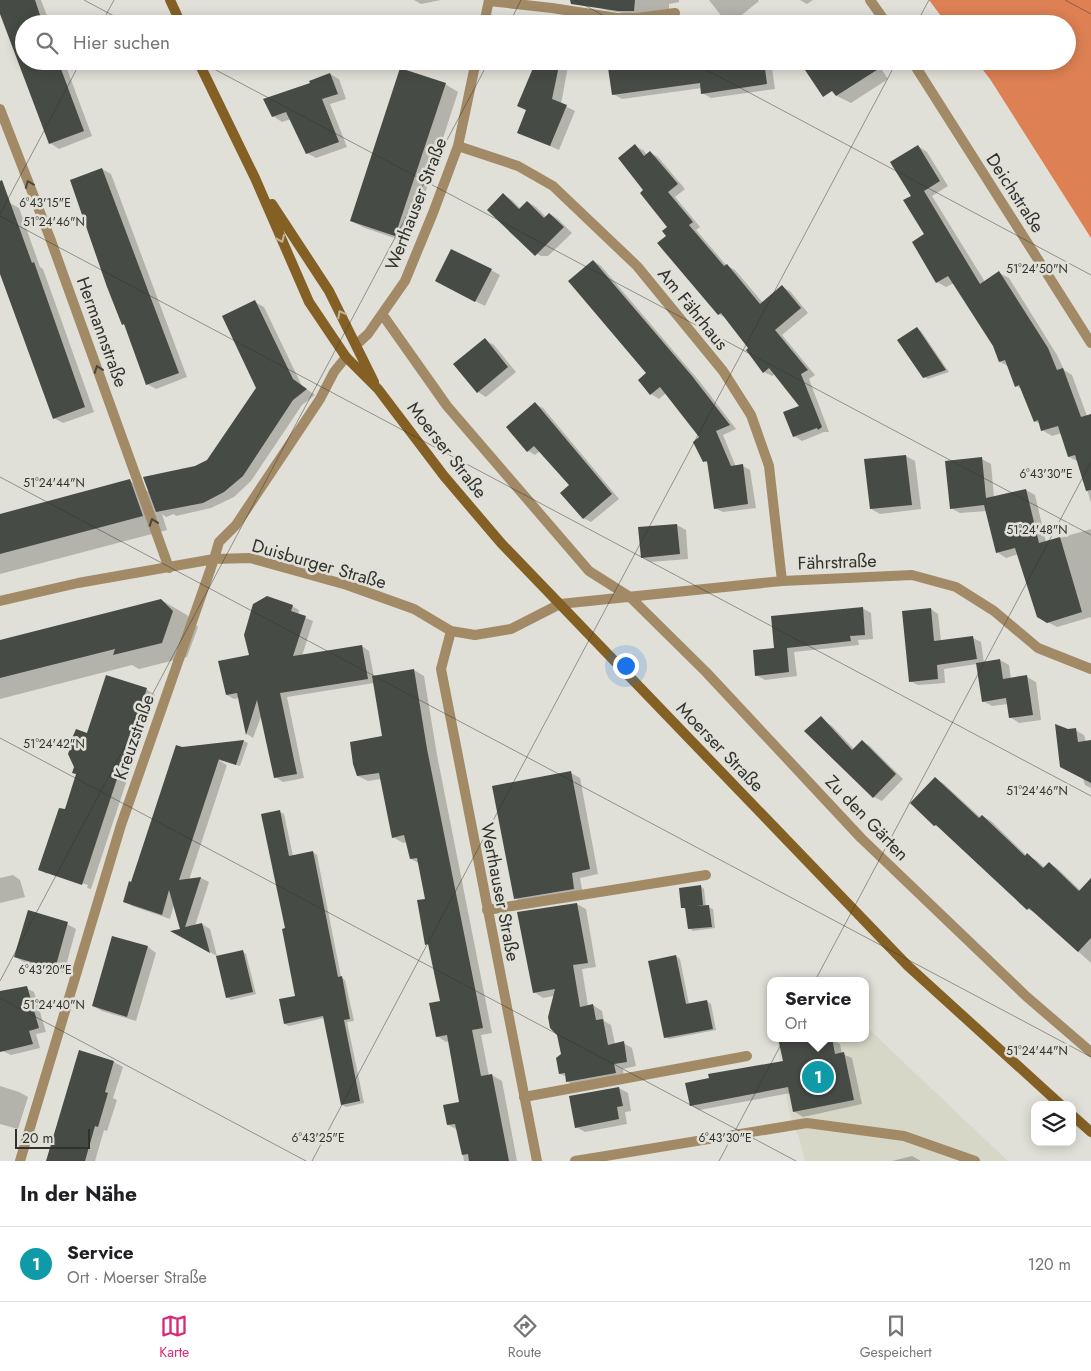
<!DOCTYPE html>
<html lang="de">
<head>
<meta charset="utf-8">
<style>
  body { margin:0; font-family:Jost,sans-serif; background:#f6f6f6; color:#202124 }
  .controls { position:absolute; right:15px; bottom:15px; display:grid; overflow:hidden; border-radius:10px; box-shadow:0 2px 12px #0003 }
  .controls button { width:45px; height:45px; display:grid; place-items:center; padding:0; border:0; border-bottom:1px solid #e0e0e0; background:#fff; color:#202124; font:25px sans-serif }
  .scale { position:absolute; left:15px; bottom:12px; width:75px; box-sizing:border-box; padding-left:5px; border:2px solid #31312e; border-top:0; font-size:14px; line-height:18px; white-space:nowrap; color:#31312e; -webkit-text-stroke:4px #e0e0d8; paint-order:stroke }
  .you { position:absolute; left:625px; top:665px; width:18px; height:18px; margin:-12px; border:4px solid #fff; border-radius:50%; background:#1a73e8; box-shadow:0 0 0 8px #1a73e833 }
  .badge { display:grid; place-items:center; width:32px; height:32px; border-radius:50%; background:#db2777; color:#fff; font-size:16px; font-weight:700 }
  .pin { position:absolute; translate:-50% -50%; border:2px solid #fff; box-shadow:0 1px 5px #0006 }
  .popup { position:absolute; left:767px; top:977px; width:102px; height:65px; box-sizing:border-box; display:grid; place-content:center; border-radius:10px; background:#fff; filter:drop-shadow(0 1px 4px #0005); font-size:16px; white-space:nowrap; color:#757577 }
  .popup b { font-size:19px; color:#202124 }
  .popup::after { content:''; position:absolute; left:50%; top:100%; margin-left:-10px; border:10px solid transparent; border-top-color:#fff }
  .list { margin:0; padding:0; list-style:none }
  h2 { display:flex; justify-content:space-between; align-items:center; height:65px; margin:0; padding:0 20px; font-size:21px }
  h2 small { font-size:16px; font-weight:400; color:#757577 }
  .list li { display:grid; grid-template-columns:32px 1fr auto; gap:15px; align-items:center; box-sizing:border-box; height:75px; padding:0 20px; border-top:1px solid #e0e0e0 }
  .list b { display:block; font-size:19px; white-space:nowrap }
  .list p { margin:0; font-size:16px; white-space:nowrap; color:#757577 }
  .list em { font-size:16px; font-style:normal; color:#757577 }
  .icon { flex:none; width:28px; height:28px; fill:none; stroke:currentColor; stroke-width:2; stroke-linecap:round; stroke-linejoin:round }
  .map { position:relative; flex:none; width:1091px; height:1161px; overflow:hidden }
  .search { position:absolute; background:#fff; box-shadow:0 2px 12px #0003; left:15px; right:15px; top:15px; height:55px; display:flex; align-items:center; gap:12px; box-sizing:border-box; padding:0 18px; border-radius:28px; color:#757577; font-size:19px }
  .sheet { height:140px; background:#fff }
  nav { display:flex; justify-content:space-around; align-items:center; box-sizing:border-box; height:70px; border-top:1px solid #e0e0e0; background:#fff; font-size:14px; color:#757577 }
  nav a { display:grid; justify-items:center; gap:2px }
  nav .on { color:#db2777 }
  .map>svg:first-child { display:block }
  .built { fill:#d6d7c7 }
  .forest { fill:#dd8054 }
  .shadow { fill:#0003 }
  .building { fill:#474b46 }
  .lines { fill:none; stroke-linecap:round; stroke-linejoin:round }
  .lane { stroke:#a28a66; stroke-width:10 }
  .street { stroke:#a28a66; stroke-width:10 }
  .secondary { stroke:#846025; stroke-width:10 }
  .oneway { stroke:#4d473c }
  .oneway2 { stroke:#c0b399 }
  .ticks { fill:none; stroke:#31312e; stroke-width:1; stroke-opacity:0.45 }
  .labels { text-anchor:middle; stroke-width:5; stroke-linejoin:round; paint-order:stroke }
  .street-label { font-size:18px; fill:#31312e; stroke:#e0e0d8 }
  .ticks-label { font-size:12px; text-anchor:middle; fill:#31312e; stroke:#e0e0d8; stroke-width:5; stroke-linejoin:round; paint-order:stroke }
</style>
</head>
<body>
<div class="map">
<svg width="1091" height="1161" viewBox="0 0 1091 1161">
  <rect width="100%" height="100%" fill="#e0e0d8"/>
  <path class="built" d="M866,1026L900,1059L1008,1161H805L800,1141L790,1116L776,1038H866Z"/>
  <path class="forest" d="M929,0H1091V238L990,79L976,61H1067V24H947Z"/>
  <path class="shadow" d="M0,0H41L50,24H24V61H64L92,136L59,149L50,143L0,11Z
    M414,0H441L421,4Z
    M600,0H679V2L669,4V9L641,13H623L606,10L601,8Z
    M709,0H758L759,1L732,23L723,18Z
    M800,0H813L807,4Z
    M528,16L567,23L568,24H515L517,17L527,19Z
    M522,61H569L561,104L575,111L559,150L518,132L527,110L536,64Z
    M609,61H771L775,89L711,98L702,93V88L622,99L613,94Z
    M876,61L888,79L851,103L837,96L828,81Z
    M330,74L339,79L346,99L330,104L347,147L316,158L307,153L291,119L282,122L273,116L311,84Z
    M445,84L458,92L409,243L365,228L351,221Z
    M635,146L643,150L647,155L650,153L658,157L685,189L675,197L700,227L696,230L727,266L735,270L763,303L782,287L790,291L808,313L782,335L815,375L809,379L829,432H824L802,441L794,436L801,407L775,374L772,376L764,372L750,348L727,319L719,314L659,243L668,236L669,227L645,190Z
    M918,146L927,152L948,186L932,196L985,282L999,273L1009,278L1057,355L1064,370L1072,375L1087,416L1091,415V503L1079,462L1069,457L1062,433L1052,436L1042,430L1040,424L1035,421L1022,389L1016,386L1008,366L1000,362L994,346L954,283L946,287L937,282L926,235L912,196Z
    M102,169L111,174L187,377L156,389L147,384L126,326L123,324Z
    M504,195L512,200L521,209L528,202L536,207L546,217L550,214L558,219L572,233L548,256H541L532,251Z
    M10,203L19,208L40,267L43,269L94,412L63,423L54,418L0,271V207Z
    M594,261L601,266L700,382L736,429L723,435L736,467L743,466L750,470L756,508L723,512L715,508L709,464L704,461L701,437L666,393L659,399L651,394L640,380L648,373Z
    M491,270L500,275L485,306L445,286Z
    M255,302L264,307L302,386L315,395L302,405L251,481L234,497L211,508L176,516L174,514L166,517L162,514L167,530L0,574V515L130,481L151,493L208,461L258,388Z
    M917,328L921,331L949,372L928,379L924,377Z
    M485,340L494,345L516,372L486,397L478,392Z
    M535,404L543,408L619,499L591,522L583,518L570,486L540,451L535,455L528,451Z
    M906,456L915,461L921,509L880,514L871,509L865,461Z
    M982,459L991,464L994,497L1026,490L1035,495L1046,542L1091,529V617L1057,627L1038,617L1019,554L1006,558L997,552L987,511L960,513L951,508Z
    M677,525L686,530L688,559L651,562L642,557Z
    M161,600L187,615L198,627L187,657L139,669L132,665L0,699V641Z
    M292,606L299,610L298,615L313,621L302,656L362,646L369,651L374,677L414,670L424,676L437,755L492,1033L481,1035L489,1076L492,1075L502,1081L517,1161H464L458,1130L448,1125L461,1103L450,1041L446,1042L437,1036L441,1002L430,946L426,944L427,900L420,864L411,859L407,842L403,843L393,837L381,779L368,781L358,776L384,737L374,683L287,697L304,778L283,782L275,777L262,714L253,738L247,734L239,698L234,699L227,695L251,656Z
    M862,608L871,613L873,639L858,640L859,645L794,652L797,676L765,680L756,675L776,649Z
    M931,609L938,614L941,641L973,638L981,642L984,663L1000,660L1009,665L1011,679L1027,677L1036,682L1041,720L1019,723L1010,717L1008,704L992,706L983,701L977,664L944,669L945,683L918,685L910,681Z
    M107,676L147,690L155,695L91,889L87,888L88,885L47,872V874L40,870L65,811L77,775L75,767Z
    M824,721L832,726L854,749L862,741L870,746L903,779L882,801L874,797Z
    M1067,730H1075L1084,735L1086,742H1091V788L1085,785Z
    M244,741L248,743L240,766L218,760L227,765L189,880L201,878L209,882L195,926L202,924L210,929L217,956L173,932L181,930L174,905L170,919L132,906L124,901L186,747Z
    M571,773L580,778L598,874L580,878L583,894L524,903L515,898Z
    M935,778L944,784L981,818L982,816L991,821L1027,856L1036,860L1045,868L1049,863L1058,869L1081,891H1091V963L1037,914L1028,909L943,830L935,825Z
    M280,812L284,814L293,856L313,852L317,855L341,977L345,980L354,1021L347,1022L364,1103L346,1107L342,1105L324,1018L289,1026L285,1024L296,996L286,929Z
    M13,875L20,880L25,897L0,903V878Z
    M700,886L704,889L706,907L713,909L715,928L693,931L689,928L687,910L682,907Z
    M577,904L586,909L596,967L582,969L588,1006L593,1005L602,1011L604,1021L611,1025L615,1044L623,1043L632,1048L636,1066L623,1069L624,1078L576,1087L567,1081V1077L560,1074L562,1055L554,996L543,998L534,992Z
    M67,924L76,929L64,973L24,962L15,957Z
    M113,937L148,947L156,953L136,1021L102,1011L93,1006Z
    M242,951L246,954L256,994L231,1000L227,997Z
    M676,956L680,959L689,1004L707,1001L711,1004L716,1030L669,1039L665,1037Z
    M26,988L34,992L46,1032L36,1034L40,1048L11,1055L3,1051L0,1039V992Z
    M831,1039L840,1044L842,1054L852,1058L862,1104L803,1117L795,1112L791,1093L699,1110L691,1105Z
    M79,1052L114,1062L123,1067L113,1098L117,1100L107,1131L104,1130L95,1161H47Z
    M0,1086L19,1092L28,1097L18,1129L0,1124Z
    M619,1088L628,1093L631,1111L625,1112L627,1124L585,1132L576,1127Z
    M912,1156L921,1161H892Z"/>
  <path class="building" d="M0,0H35L43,24H24V61H58L84,131L49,144L0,14Z
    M570,0H635L634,11H618L571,4Z
    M572,18L609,24H573Z
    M536,61H560L552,99L567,105L550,146L517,133L526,110L517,106Z
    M607,61H764L767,84L701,94L700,83L612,95Z
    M799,61H891L836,96L832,91L823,97Z
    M400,68L446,83L395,236L350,221Z
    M330,73L338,94L322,99L339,142L306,154L286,112L272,117L263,99L310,83L309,81Z
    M635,144L644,156L650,151L678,184L668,192L693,222L689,225L724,266L727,264L760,304L782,285L801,308L775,330L808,370L801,374L822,427L818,430L817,428L793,437L783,412L799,406L769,368L763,373L746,350L748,348L721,313L718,315L657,243L666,236L662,231L667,227L640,193L643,190L618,158Z
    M918,145L940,181L924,191L980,284L999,271L1048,348L1057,370L1063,368L1081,417L1091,414V490L1086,491L1075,455L1068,457L1058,426L1041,431L1038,420L1034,422L1019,385L1015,387L1005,360L999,362L993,346L948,276L936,283L912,242L924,234L903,200L911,196L890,162Z
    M102,168L179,373L146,385L124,324L122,325L107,287L70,180Z
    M2,180L32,263L34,262L85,407L53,419L0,274V181Z
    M503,193L519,209L527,201L544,218L549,213L564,227L535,256L487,210Z
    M451,249L492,269L475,302L435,281Z
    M593,260L692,376L730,425L716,431L731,466L743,464L748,504L714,509L707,461L703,462L693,442L699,437L660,387L650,395L638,380L646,373L568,281Z
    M255,300L293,379L307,389L293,400L243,476L224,492L203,503L156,512L143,477L195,466L207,460L256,388L222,316Z
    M917,327L946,370L923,378L897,340Z
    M485,338L508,367L477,393L453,364Z
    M535,402L612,494L583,519L560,493L569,485L534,446L527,452L506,427Z
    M906,455L912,505L870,509L864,459Z
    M982,457L986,498L1026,489L1039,543L1060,537L1082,612L1047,623L1037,617L1015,548L996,553L984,505L950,509L945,461Z
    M130,479L143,516L0,554V514Z
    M677,524L680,554L641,558L638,527Z
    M267,596L293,605L291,611L306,616L293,656L362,645L368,679L280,693L297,774L274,778L257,700L246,735L237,693L226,695L218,661L249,655L244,635L253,604Z
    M161,599L173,611L162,643L113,655L115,649L0,678V640Z
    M863,607L865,635L850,636L851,641L787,648L789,672L755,676L753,650L774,648L771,616Z
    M931,608L934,641L973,636L977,659L937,665L938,679L909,682L902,611Z
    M1000,659L1003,679L1027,675L1033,715L1009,718L1006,698L982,702L976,663Z
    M414,669L427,749L483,1028L472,1030L481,1076L492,1074L509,1161H469L468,1154L462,1155L455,1124L447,1125L443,1105L459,1102L447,1035L436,1037L429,1003L440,1001L428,944L425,945L417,900L425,899L417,858L410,859L404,835L392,838L379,773L357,776L353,764L350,742L382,736L372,676Z
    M106,675L147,688L82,885L38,870L59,808L65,809L76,774L72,773L74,767L68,754L70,748L66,741L73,736L76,729L87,733Z
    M821,716L852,750L862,740L896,774L873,798L804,731Z
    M1055,724L1068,729L1076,728L1078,742L1091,740V783L1060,767Z
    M244,740L236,765L182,747Z
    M176,745L219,759L179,880L201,877L185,927L202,923L210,953L170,931L180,929L169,890L162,915L123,902L129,881L131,882Z
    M571,771L590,869L572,873L574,889L514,899L492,786Z
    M935,777L979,818L982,815L1025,856L1027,853L1043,868L1049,862L1079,891L1091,878V938L1078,952L1029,908L1027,910L936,825L934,826L910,803Z
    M280,810L289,856L313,851L338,977L342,976L350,1019L344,1020L360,1101L341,1105L323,1016L284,1024L279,999L295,996L282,929L285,928L261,814Z
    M701,885L703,905L696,906L709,905L712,927L688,929L685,908H681L679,888Z
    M577,903L588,963L573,965L580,1007L593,1004L596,1020L603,1019L608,1045L624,1041L627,1062L614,1064L616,1073L566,1082L565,1073L559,1074L556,1058L561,1054L557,1035L550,1028L548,1017L555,989L533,993L517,912Z
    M28,910L68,922L55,969L14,957Z
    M112,936L148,946L127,1017L92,1006Z
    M243,950L253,992L226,998L216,956Z
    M676,955L686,1004L707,1000L713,1029L664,1038L648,961Z
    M27,986L39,1028L29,1031L33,1044L0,1052V991Z
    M778,1038H832L835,1054L844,1052L854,1100L793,1112L788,1087L690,1106L685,1083L709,1078L708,1074L783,1061Z
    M79,1050L114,1061L105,1092L108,1093L98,1127L95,1126L85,1161H46Z
    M619,1087L623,1106L617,1107L619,1119L575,1128L569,1096Z"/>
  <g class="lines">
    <path class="lane" d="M489,1L552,8L617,18H637L675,13
      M487,910L706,875
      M524,1097L747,1056
      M575,1161L807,1123L904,1136L975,1161"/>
    <path class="street" d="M870,0L887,24
      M484,24L489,0
      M912,61L1091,343
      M0,109L50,238L169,568
      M458,146L518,166L553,186L637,266L723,371L751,415L769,466L782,581
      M382,314L447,406L589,571L630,597L706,672L861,838L1027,997L1091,1052
      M357,344L368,334L405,281L433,213L458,146L476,61
      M0,601L78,583L214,559L250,558L347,585L414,609L451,631L475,635L511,629L560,604L782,581L912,575L956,587L994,611L1038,648L1091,669
      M451,631L441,669L537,1161
      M20,1161L121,825L214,559L219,542L236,525L320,399L334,372L346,357"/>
    <path class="secondary" d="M170,0L181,24
      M198,61L255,178L309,302L346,357L378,389L444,476L501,543L908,966L1061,1105
      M272,204L329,291L374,382
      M1072,1115L1091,1132"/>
  </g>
  <defs><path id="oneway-chevron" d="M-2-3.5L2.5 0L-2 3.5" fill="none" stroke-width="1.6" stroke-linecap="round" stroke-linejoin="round" transform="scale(1.25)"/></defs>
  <g class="oneway">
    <use href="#oneway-chevron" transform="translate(29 184) rotate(-111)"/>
    <use href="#oneway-chevron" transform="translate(98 369) rotate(-110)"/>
    <use href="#oneway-chevron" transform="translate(153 522) rotate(-110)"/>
  </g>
  <g class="oneway2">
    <use href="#oneway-chevron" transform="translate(281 239) rotate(66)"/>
    <use href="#oneway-chevron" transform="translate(341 314) rotate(-118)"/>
  </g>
  <path class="ticks" d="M84,0L129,24M575,0L619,24M1065,0L1091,14M101,24L114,0M509,24L521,0M916,24L929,0M199,61L1091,535M690,61L1091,275M0,214L81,61M0,216L1091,796M0,477L1091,1057M0,738L796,1161M0,981L489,61M0,998L306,1161M312,1161L897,61M719,1161L1091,462"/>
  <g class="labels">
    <g class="street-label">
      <text transform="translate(1015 193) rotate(57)" y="6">Deichstraße</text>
      <text transform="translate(416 204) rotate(-69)" y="6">Werthauser Straße</text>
      <text transform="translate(693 309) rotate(51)" y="6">Am Fährhaus</text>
      <text transform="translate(102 332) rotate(70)" y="6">Hermannstraße</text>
      <text transform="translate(447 450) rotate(52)" y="6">Moerser Straße</text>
      <text transform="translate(837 562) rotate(-2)" y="6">Fährstraße</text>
      <text transform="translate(319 564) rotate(16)" y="6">Duisburger Straße</text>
      <text transform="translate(134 737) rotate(-71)" y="6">Kreuzstraße</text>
      <text transform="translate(720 747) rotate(46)" y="6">Moerser Straße</text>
      <text transform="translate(867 818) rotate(46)" y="6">Zu den Gärten</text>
      <text transform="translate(500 892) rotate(79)" y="6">Werthauser Straße</text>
    </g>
  </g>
  <g class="ticks-label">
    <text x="45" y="207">6°43'15"E</text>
    <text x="54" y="226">51°24'46"N</text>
    <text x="1037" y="273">51°24'50"N</text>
    <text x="1046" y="478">6°43'30"E</text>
    <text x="54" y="487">51°24'44"N</text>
    <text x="1037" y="534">51°24'48"N</text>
    <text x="54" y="748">51°24'42"N</text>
    <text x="1037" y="795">51°24'46"N</text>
    <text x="45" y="974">6°43'20"E</text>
    <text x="54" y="1009">51°24'40"N</text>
    <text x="1037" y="1055">51°24'44"N</text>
    <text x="318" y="1142">6°43'25"E</text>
    <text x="725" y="1142">6°43'30"E</text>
  </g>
</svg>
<div class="controls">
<button><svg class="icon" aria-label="layers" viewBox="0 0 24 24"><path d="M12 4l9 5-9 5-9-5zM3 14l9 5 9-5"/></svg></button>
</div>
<div class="scale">20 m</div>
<div class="you"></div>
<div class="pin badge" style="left:818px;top:1077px;background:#0f9aa8">1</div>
<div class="popup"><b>Service</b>Ort</div>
<div class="search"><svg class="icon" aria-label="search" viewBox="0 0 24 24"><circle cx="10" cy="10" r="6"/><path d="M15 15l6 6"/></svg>Hier suchen</div>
</div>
<section class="sheet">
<h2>In der Nähe<small></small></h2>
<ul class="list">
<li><span class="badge" style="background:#0f9aa8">1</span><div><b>Service</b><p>Ort · Moerser Straße</p></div><em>120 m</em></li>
</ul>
</section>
<nav>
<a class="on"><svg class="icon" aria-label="map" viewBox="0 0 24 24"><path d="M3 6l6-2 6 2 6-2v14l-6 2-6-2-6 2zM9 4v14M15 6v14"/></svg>Karte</a>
<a><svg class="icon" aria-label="directions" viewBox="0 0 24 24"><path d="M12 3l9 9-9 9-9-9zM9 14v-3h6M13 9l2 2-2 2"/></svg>Route</a>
<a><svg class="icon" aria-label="saved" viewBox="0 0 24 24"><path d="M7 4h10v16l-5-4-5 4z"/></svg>Gespeichert</a>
</nav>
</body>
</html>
